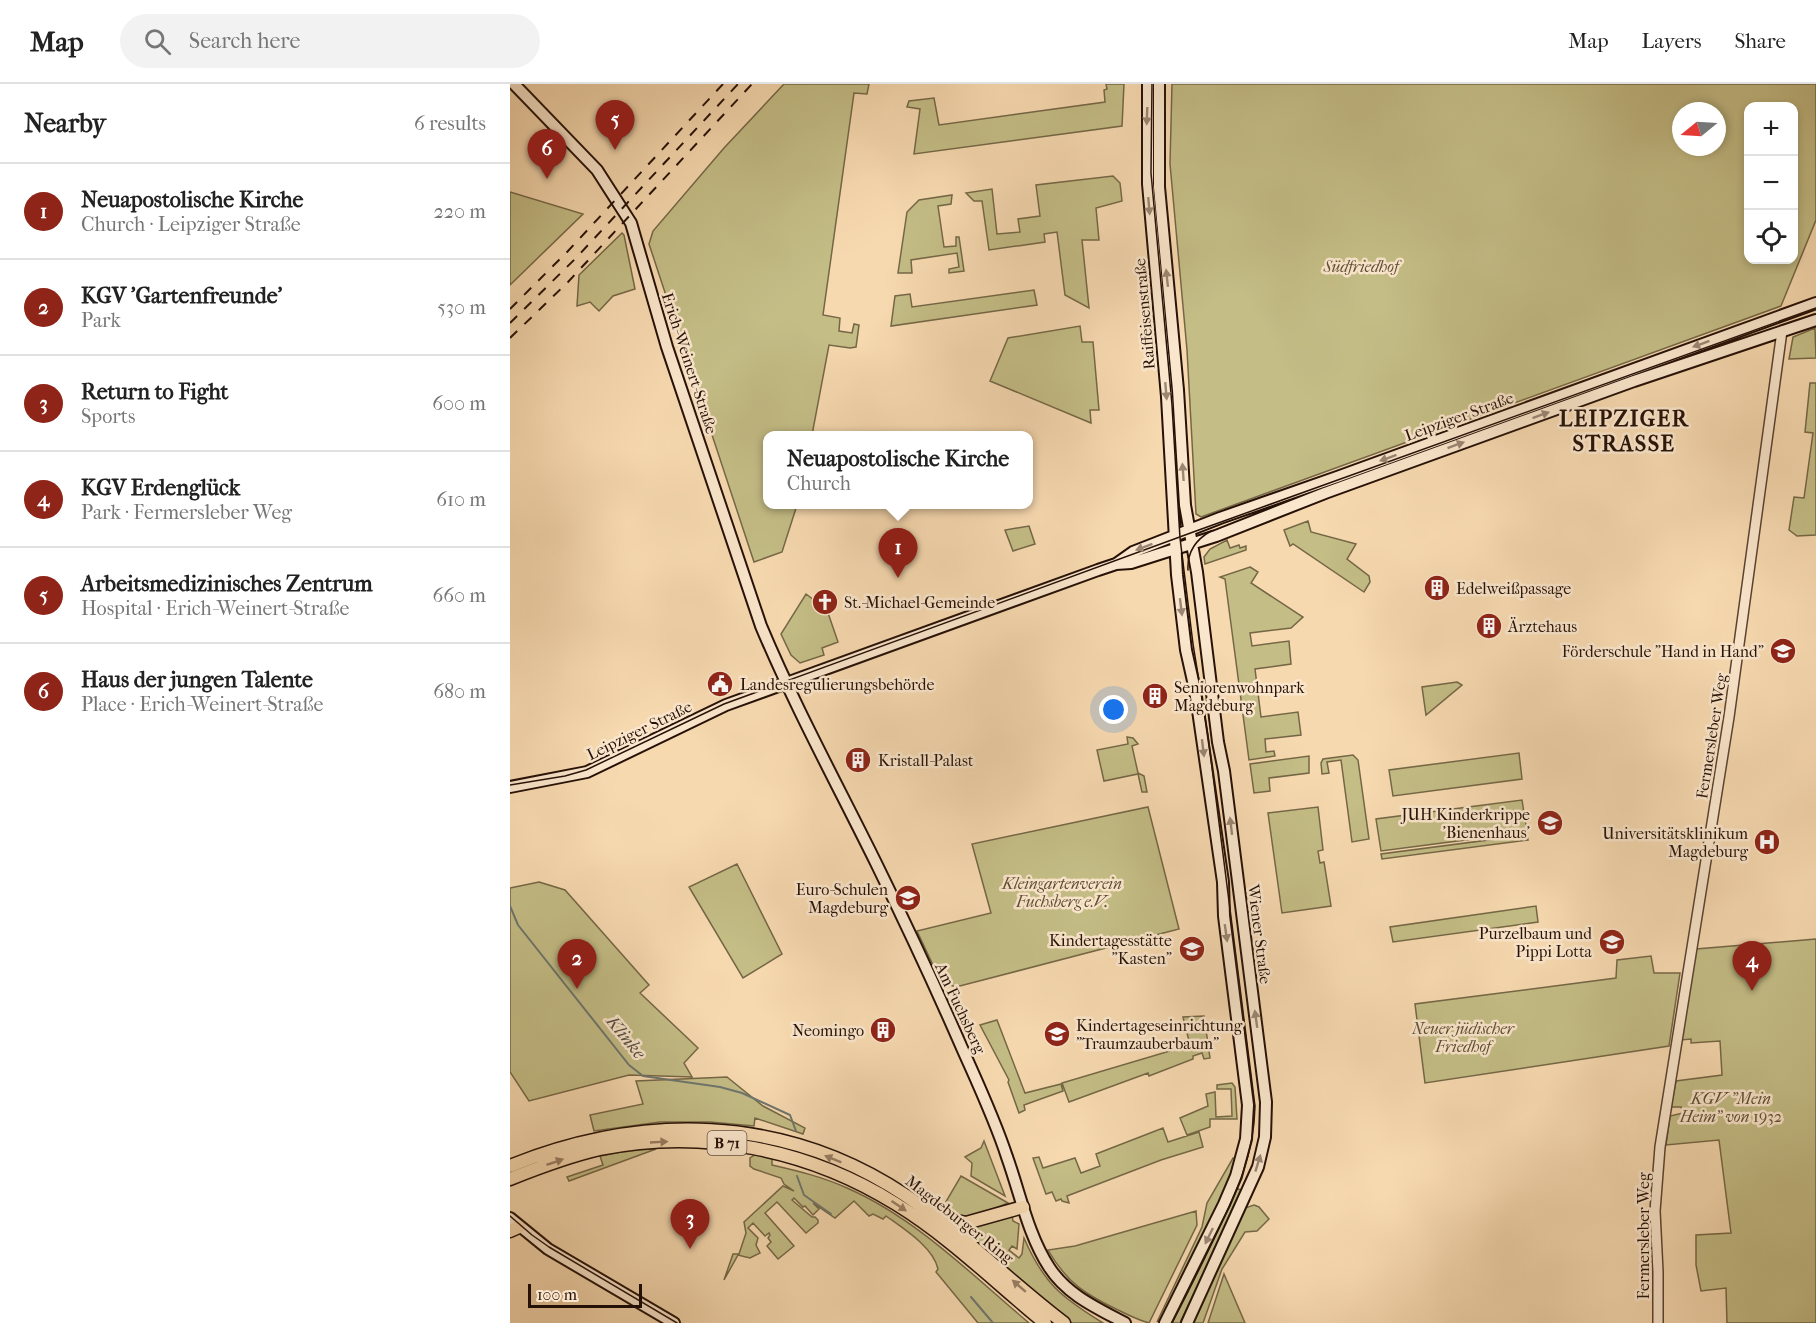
<!DOCTYPE html>
<html lang="en">
<head>
<meta charset="utf-8">
<style>
  body { margin:0; font-family:"IM FELL French Canon",serif; background:#f2f2f2; color:#222 }
  .controls { position:absolute; right:18px; top:18px; display:grid; overflow:hidden; border-radius:12px; box-shadow:0 3px 9px #0003 }
  .controls button { width:54px; height:54px; display:grid; place-items:center; padding:0; border:0; border-bottom:2px solid #e0e0e0; background:#fff; color:#222; font:30px sans-serif }
  .compass { position:absolute; left:1162px; top:18px; width:54px; height:54px; border-radius:50%; background:#fff; box-shadow:0 3px 9px #0003; rotate:252deg }
  .scale { position:absolute; left:18px; bottom:15px; width:114px; box-sizing:border-box; padding-left:6px; border:3px solid #261107; border-top:0; font-size:16px; line-height:21px; white-space:nowrap; color:#261107; -webkit-text-stroke:4px #fae6cc; paint-order:stroke }
  .you { position:absolute; left:604px; top:626px; width:21px; height:21px; margin:-15px; border:4px solid #fff; border-radius:50%; background:#1a73e8; box-shadow:0 0 0 9px #1a73e833 }
  .badge { display:grid; place-items:center; width:39px; height:39px; border-radius:50%; background:#8f2418; color:#fff; font-size:20px; font-weight:700 }
  .pin { position:absolute; translate:-50% -50px; filter:drop-shadow(0 2px 3px #0008) }
  .pin::after { content:''; position:absolute; top:32px; width:21px; height:18px; background:inherit; clip-path:polygon(0 0,100% 0,50% 100%) }
  .popup { position:absolute; left:253px; top:347px; width:270px; height:78px; box-sizing:border-box; display:grid; place-content:center; border-radius:12px; background:#fff; filter:drop-shadow(0 2px 4px #0005); font-size:20px; white-space:nowrap; color:#767676 }
  .popup b { font-size:22px; color:#222 }
  .popup::after { content:''; position:absolute; left:50%; top:100%; margin-left:-12px; border:12px solid transparent; border-top-color:#fff }
  .list { margin:0; padding:0; list-style:none }
  h2 { display:flex; justify-content:space-between; align-items:center; height:78px; margin:0; padding:0 24px; font-size:26px }
  h2 small { font-size:20px; font-weight:400; color:#767676 }
  .list li { display:grid; grid-template-columns:39px 1fr auto; gap:18px; align-items:center; box-sizing:border-box; height:96px; padding:0 24px; border-top:2px solid #e0e0e0 }
  .list b { display:block; font-size:22px; white-space:nowrap }
  .list p { margin:0; font-size:20px; white-space:nowrap; color:#767676 }
  .list em { font-size:20px; font-style:normal; color:#767676 }
  .icon { flex:none; width:33px; height:33px; fill:none; stroke:currentColor; stroke-width:2; stroke-linecap:round; stroke-linejoin:round }
  .map { position:relative; flex:none; width:1306px; height:1239px; overflow:hidden }
  header { display:flex; align-items:center; gap:36px; box-sizing:border-box; height:84px; padding:0 30px; background:#fff; border-bottom:2px solid #e0e0e0 }
  header strong { font-size:28px }
  nav { display:flex; gap:33px; margin-inline-start:auto; font-size:21px }
  .search { width:420px; height:54px; background:#f2f2f2; display:flex; align-items:center; gap:15px; box-sizing:border-box; padding:0 21px; border-radius:33px; color:#767676; font-size:22px }
  main { display:flex }
  aside { flex:1; background:#fff }
  .map>svg:first-child { display:block }
  .green { fill:#c4bd86; stroke:#756746; stroke-width:1.5; fill-rule:evenodd }
  .lines { fill:none; stroke-linecap:round; stroke-linejoin:round }
  .stream { stroke:#6e766e; stroke-width:2 }
  .tertiary-casing { stroke:#5a4331; stroke-width:12 }
  .secondary-casing { stroke:#261107; stroke-width:14 }
  .trunk-casing { stroke:#261107; stroke-width:15 }
  .tertiary { stroke:#fae6cc; stroke-width:9 }
  .secondary { stroke:#fae6cc; stroke-width:10 }
  .trunk { stroke:#f7d9b0; stroke-width:12 }
  .tram { stroke:#261107; stroke-width:1.5 }
  .rail { stroke:#261107; stroke-width:2; stroke-dasharray:10 10; stroke-linecap:butt }
  .oneway { fill:#9b8673 }
  .oneway2 { fill:#997f64 }
  .labels { text-anchor:middle; stroke-width:5; stroke-linejoin:round; paint-order:stroke }
  .shield { fill:#fae6cc; stroke:#665142; stroke-width:1.5 }
  .shield-label { font-size:15px; font-weight:bold; fill:#261107 }
  .park-label { font-size:16px; font-style:italic; fill:#5d4d33; stroke:#fae6cc }
  .street-label { font-size:16px; fill:#261107; stroke:#fae6cc }
  .poi-label { font-size:16px; fill:#261107; stroke:#fae6cc; text-anchor:start }
  .water-label { font-size:18px; font-style:italic; fill:#504c43; stroke:#fae6cc }
  .district-label { font-size:22px; font-weight:bold; letter-spacing:1.5px; fill:#261107; stroke:#fae6cc }
</style>
</head>
<body>
<header>
<strong>Map</strong>
<div class="search"><svg class="icon" aria-label="search" viewBox="0 0 24 24"><circle cx="10" cy="10" r="6"/><path d="M15 15l6 6"/></svg>Search here</div>
<nav><a>Map</a><a>Layers</a><a>Share</a></nav>
</header>
<main>
<aside>
<h2>Nearby<small>6 results</small></h2>
<ul class="list">
<li><span class="badge">1</span><div><b>Neuapostolische Kirche</b><p>Church · Leipziger Straße</p></div><em>220 m</em></li>
<li><span class="badge">2</span><div><b>KGV 'Gartenfreunde'</b><p>Park</p></div><em>530 m</em></li>
<li><span class="badge">3</span><div><b>Return to Fight</b><p>Sports</p></div><em>600 m</em></li>
<li><span class="badge">4</span><div><b>KGV Erdenglück</b><p>Park · Fermersleber Weg</p></div><em>610 m</em></li>
<li><span class="badge">5</span><div><b>Arbeitsmedizinisches Zentrum</b><p>Hospital · Erich-Weinert-Straße</p></div><em>660 m</em></li>
<li><span class="badge">6</span><div><b>Haus der jungen Talente</b><p>Place · Erich-Weinert-Straße</p></div><em>680 m</em></li>
</ul>
</aside>
<div class="map">
<svg width="1306" height="1239" viewBox="0 0 1306 1239">
  <rect width="100%" height="100%" fill="#f7d9b0"/>
  <filter id="stains"><feTurbulence type="fractalNoise" baseFrequency=".00333" numOctaves="4"/><feColorMatrix values="0 0 0 0 .2 0 0 0 0 .09 0 0 0 0 .02 0 0 0 .5 -.17"/></filter>
  <radialGradient id="worn" r=".72"><stop offset=".6" stop-color="#630" stop-opacity="0"/><stop offset="1" stop-color="#630" stop-opacity=".3"/></radialGradient>
  <path class="green" d="M274,0H359L357,10L344,9L313,231L330,234L329,247L342,249L344,240L349,241L346,263L340,264L319,261L302,351L258,352V420L287,421L272,468L244,478L139,160L143,147L214,64Z
    M596,0H614L612,42L404,70L410,25L397,23L399,17L424,14L429,41L595,18L594,6L597,5Z
    M662,0H1306V136L1271,222L691,433L686,430L677,266L660,80ZM1238,22H1284V176H1238ZM1171,27H1207V63H1171Z
    M603,92L610,99L612,117L586,124L589,156H572L579,224L555,211L547,148L534,150L535,158L479,166L472,117H464L456,109L482,105L487,150L510,148L508,135L530,132L526,101Z
    M0,108L73,130L0,201Z
    M442,111L441,120L428,122L434,163L446,162V153H449L454,187L439,189V185L449,183L447,169L401,176L402,189H388L397,128L409,116Z
    M112,149L114,151L125,205L103,212L89,227L80,218L67,222L69,191Z
    M524,206L527,221L381,242L385,212L400,210L402,223Z
    M570,242L572,258H583L589,326H580L581,339L480,297L498,254Z
    M1305,244L1306,274L1279,275L1283,253Z
    M1300,299H1306V451L1287,452L1279,446L1284,413L1294,414L1303,349L1295,348Z
    M798,437L801,448L846,460L837,475L859,492L860,498L854,508L783,460L780,462L774,446Z
    M519,442L525,460L503,467L495,446Z
    M717,456L720,464L729,461L730,464L736,462V466L695,480L694,473L700,465Z
    M740,483L748,488L741,499L793,533L781,544L740,549L742,562L779,557L781,580L745,585L751,633L788,628L791,651L755,655L756,668L764,667L765,672L739,676L715,495L710,493Z
    M296,510L317,526L328,558L312,564L314,571L290,579L281,571L271,550Z
    M947,598L952,601L916,631L912,603Z
    M617,653L623,654L628,660L622,662L628,689L634,692L637,708H632L628,690L594,697L587,666L618,660Z
    M1009,669L1012,695L883,712L879,686Z
    M843,671L848,676L859,755L842,758L831,676L817,678L819,689L812,690L811,679L813,675Z
    M799,672V689L759,694L760,707L744,709L740,680Z
    M1012,716L1017,748L871,767L866,735Z
    M638,723L669,845L446,903L431,898L407,847L481,829L462,760Z
    M808,723L813,766L808,767L810,779L814,778L821,822L772,829L758,729Z
    M1017,751L1018,756L872,775L871,770Z
    M227,780L272,870L233,894L179,803Z
    M29,798L55,806L139,901L130,909L188,964L174,979L182,993L119,991L19,1017L0,988V804Z
    M1026,822L1028,838L883,858L880,843Z
    M1306,855V1239H1217L1216,1204L1191,1207L1186,1181V1151L1221,1149L1209,1056L1156,1061L1160,1032L1173,1029L1171,1023H1161L1166,997L1212,991L1210,957L1181,959V955L1171,956L1186,865Z
    M1141,872L1144,889H1170L1159,962L915,999L905,920L1106,894L1107,876Z
    M694,932L700,974L694,975L692,969L683,972V975L639,992L638,989L559,1018L552,999L680,961L673,933Z
    M487,936L515,1009L551,1000L553,1007L514,1021L515,1026L509,1029L498,998L499,996L470,941Z
    M217,993L253,1022L295,1044L293,1050L245,1034L244,1042L200,1038H150L84,1047L80,1031L133,1020L126,997Z
    M722,999L725,1003L727,1035H700V1043L677,1051L670,1034L698,1022L696,1010L705,1008L706,1033L722,1032L721,1005H707V1001Z
    M653,1044L658,1058L689,1048L693,1063L651,1076L557,1112L559,1119L552,1117L551,1115L546,1117L542,1108L536,1110L523,1074L529,1073L533,1084L565,1074L571,1089L590,1082L586,1070Z
    M474,1057L495,1112L461,1092L462,1079L455,1073L471,1064Z
    M146,1065L59,1097L57,1093L93,1081L90,1072L121,1066Z
    M246,1070L262,1074V1081C288,1087 313,1093 337,1104C406,1134 462,1191 519,1239H468L426,1188L428,1185C423,1163 394,1145 376,1132L373,1135L363,1130L359,1132L344,1117L325,1134L303,1119L309,1125L303,1131L295,1122L293,1123L284,1114L282,1116L302,1133H305L308,1136V1139L296,1149L267,1118L255,1129L284,1162L268,1175L257,1162L261,1158L258,1154L260,1151L259,1149L255,1152L243,1139L238,1144L248,1154L246,1161L250,1169L240,1174L228,1171L214,1196L223,1170H229L236,1149L234,1138L273,1102L284,1107L274,1100L271,1094L244,1085L240,1082V1074Z
    M723,1074L729,1075L723,1092L654,1232L647,1238L692,1143L697,1119Z
    M451,1092L498,1119L464,1133H453L434,1121Z
    M726,1104L733,1107L670,1239H660Z
    M744,1121L749,1123L759,1135L747,1147L735,1148L712,1185L693,1239H683L735,1124Z
    M686,1127L687,1141L639,1239C628,1236 618,1231 608,1226C575,1210 557,1199 538,1166L565,1162Z
    M502,1132L503,1137L509,1140L507,1165L502,1162L499,1166L509,1174L512,1170L514,1154C534,1200 551,1213 593,1239H562L447,1143Z
    M714,1190L735,1239H698Z"/>
  <g class="lines">
    <path class="stream" d="M0,822L8,841L119,981L133,992L210,1003L232,1009L280,1031L286,1047
      M287,1092L294,1111L321,1130
      M461,1213L483,1239"/>
    <g class="tertiary-casing">
      <path id="tertiary" d="M1148,1239V1188L1145,1127L1150,1063L1219,633L1272,247"/>
    </g>
    <g class="secondary-casing">
      <path id="secondary" d="M4,0L87,86L121,139L157,263L251,542C285,623 327,700 366,779C396,840 425,902 452,964C468,1000 485,1036 497,1073C510,1109 518,1151 539,1183C557,1211 587,1224 615,1239
        M638,0V100L657,313L667,491L676,566L685,606L713,798L714,832L738,1021L736,1055L726,1092L714,1120L655,1239
        M649,0V103L668,306L675,421L687,488L708,658L714,687L756,1018L755,1053L748,1083L677,1239
        M606,480L623,468L710,434L827,393L1306,219
        M0,703L77,688L216,621L588,486L606,480L621,479L706,452L815,409L1124,297L1306,236
        M0,1134L38,1165L164,1239"/>
    </g>
    <g class="trunk-casing">
      <path id="trunk" d="M0,1082C132,1029 273,1030 395,1111C452,1149 500,1198 554,1239
        M0,1095C30,1083 59,1072 90,1065C192,1044 298,1065 386,1120C440,1153 486,1199 535,1239
        M426,1126L447,1137L456,1139L513,1123
        M0,1147L9,1143"/>
    </g>
    <use href="#tertiary" class="tertiary"/>
    <use href="#secondary" class="secondary"/>
    <use href="#trunk" class="trunk"/>
    <path class="tram" d="M642,0L641,89L662,321L670,454L683,560L698,652L745,1022C744,1074 725,1111 703,1157C690,1184 676,1212 662,1239
      M678,486C677,468 685,456 701,447
      M0,701L55,692L76,686L214,620L686,447L1306,224
      M0,1132L22,1151L39,1163L167,1239"/>
    <path class="rail" d="M0,225L58,167L213,0
      M0,239L66,174L228,0
      M0,254L58,198L242,0"/>
  </g>
  <defs><path id="oneway-solid" d="M-6-.8H1V-3.2L6.5 0L1 3.2V.8H-6Z" transform="scale(1.5)"/></defs>
  <g class="oneway">
    <use href="#oneway-solid" transform="translate(637 32) rotate(92)"/>
    <use href="#oneway-solid" transform="translate(639 122) rotate(85)"/>
    <use href="#oneway-solid" transform="translate(657 194) rotate(-96)"/>
    <use href="#oneway-solid" transform="translate(1191 260) rotate(160)"/>
    <use href="#oneway-solid" transform="translate(656 307) rotate(85)"/>
    <use href="#oneway-solid" transform="translate(1031 331) rotate(-20)"/>
    <use href="#oneway-solid" transform="translate(946 361) rotate(-20)"/>
    <use href="#oneway-solid" transform="translate(878 374) rotate(160)"/>
    <use href="#oneway-solid" transform="translate(673 388) rotate(-94)"/>
    <use href="#oneway-solid" transform="translate(634 463) rotate(159)"/>
    <use href="#oneway-solid" transform="translate(671 523) rotate(83)"/>
    <use href="#oneway-solid" transform="translate(693 664) rotate(83)"/>
    <use href="#oneway-solid" transform="translate(721 742) rotate(-97)"/>
    <use href="#oneway-solid" transform="translate(716 849) rotate(82)"/>
    <use href="#oneway-solid" transform="translate(746 935) rotate(-98)"/>
    <use href="#oneway-solid" transform="translate(748 1079) rotate(-73)"/>
    <use href="#oneway-solid" transform="translate(699 1152) rotate(116)"/>
  </g>
  <g class="oneway2">
    <use href="#oneway-solid" transform="translate(149 1058) rotate(-3)"/>
    <use href="#oneway-solid" transform="translate(323 1075) rotate(-158)"/>
    <use href="#oneway-solid" transform="translate(45 1078) rotate(-19)"/>
    <use href="#oneway-solid" transform="translate(389 1122) rotate(34)"/>
    <use href="#oneway-solid" transform="translate(509 1202) rotate(-139)"/>
  </g>
  <defs>
    <g id="building-disc" transform="scale(1.35)"><circle r="9.5" fill="#8f2418" stroke="#fae6cc"/><path d="M-4-6H4V6H1V3H-1V6H-4ZM-2.5-4.3h1.7v1.8h-1.7ZM.8-4.3h1.7v1.8H.8ZM-2.5-1h1.7V.8h-1.7ZM.8-1h1.7V.8H.8Z" fill="#fff"/></g>
    <g id="church-disc" transform="scale(1.35)"><circle r="9.5" fill="#8f2418" stroke="#fae6cc"/><path d="M-1.2-6h2.4v3.5h3.3v2.4h-3.3V6h-2.4V-.1h-3.3v-2.4h3.3Z" fill="#fff"/></g>
    <g id="school-disc" transform="scale(1.35)"><circle r="9.5" fill="#8f2418" stroke="#fae6cc"/><path d="M0-5L7-2L0 1L-7-2ZM-4 1L0 2.5L4 1V4Q0 6-4 4Z" fill="#fff"/></g>
    <g id="civic-disc" transform="scale(1.35)"><circle r="9.5" fill="#8f2418" stroke="#fae6cc"/><path d="M-.6-6.5H3V-4.5H.6V-3L4-1V1h2V6H-6V1h2V-1L-.6-3ZM-1.2 2.5V6h2.4V2.5Z" fill="#fff"/></g>
    <g id="hospital-disc" transform="scale(1.35)"><circle r="9.5" fill="#8f2418" stroke="#fae6cc"/><path d="M-5-5h3v3.5h4V-5h3V5h-3V1.5h-4V5h-3Z" fill="#fff"/></g>
  </defs>
  <g fill-rule="evenodd">
    <use href="#building-disc" x="927" y="504"/>
    <use href="#church-disc" x="315" y="518"/>
    <use href="#building-disc" x="979" y="542"/>
    <use href="#school-disc" x="1273" y="567"/>
    <use href="#civic-disc" x="210" y="600"/>
    <use href="#building-disc" x="645" y="612"/>
    <use href="#building-disc" x="348" y="676"/>
    <use href="#school-disc" x="1040" y="739"/>
    <use href="#hospital-disc" x="1257" y="758"/>
    <use href="#school-disc" x="398" y="814"/>
    <use href="#school-disc" x="1102" y="858"/>
    <use href="#school-disc" x="682" y="865"/>
    <use href="#building-disc" x="373" y="946"/>
    <use href="#school-disc" x="547" y="950"/>
  </g>
  <g class="labels">
    <rect class="shield" x="197.5" y="1047" width="39" height="24" rx="4.5"/>
    <g class="shield-label">
      <text x="217" y="1064">B 71</text>
    </g>
    <g class="park-label">
      <text x="851" y="188">Südfriedhof</text>
      <text x="552" y="805">Kleingartenverein<tspan x="552" dy="18">Fuchsberg e.V.</tspan></text>
      <text x="953" y="950">Neuer jüdischer<tspan x="953" dy="18">Friedhof</tspan></text>
      <text x="1221" y="1020">KGV "Mein<tspan x="1221" dy="18">Heim" von 1932</tspan></text>
    </g>
    <g class="street-label">
      <text transform="translate(634 230) rotate(-95)" y="6">Raiffeisenstraße</text>
      <text transform="translate(180 279) rotate(72)" y="6">Erich-Weinert-Straße</text>
      <text transform="translate(949 332) rotate(-20)" y="6">Leipziger Straße</text>
      <text transform="translate(129 646) rotate(-26)" y="6">Leipziger Straße</text>
      <text transform="translate(1201 652) rotate(-81)" y="6">Fermersleber Weg</text>
      <text transform="translate(750 850) rotate(83)" y="6">Wiener Straße</text>
      <text transform="translate(451 924) rotate(65)" y="6">Am Fuchsberg</text>
      <text transform="translate(450 1135) rotate(38)" y="6">Magdeburger Ring</text>
      <text transform="translate(1133 1152) rotate(-90)" y="6">Fermersleber Weg</text>
    </g>
    <g class="poi-label">
      <text x="946" y="510">Edelweißpassage</text>
      <text x="334" y="524">St.-Michael-Gemeinde</text>
      <text x="998" y="548">Ärztehaus</text>
      <text x="1254" y="573" text-anchor="end">Förderschule "Hand in Hand"</text>
      <text x="230" y="606">Landesregulierungsbehörde</text>
      <text x="664" y="609">Seniorenwohnpark<tspan x="664" dy="18">Magdeburg</tspan></text>
      <text x="368" y="682">Kristall-Palast</text>
      <text x="1020" y="736" text-anchor="end">JUH Kinderkrippe<tspan x="1020" dy="18">'Bienenhaus'</tspan></text>
      <text x="1238" y="755" text-anchor="end">Universitätsklinikum<tspan x="1238" dy="18">Magdeburg</tspan></text>
      <text x="378" y="811" text-anchor="end">Euro-Schulen<tspan x="378" dy="18">Magdeburg</tspan></text>
      <text x="1082" y="855" text-anchor="end">Purzelbaum und<tspan x="1082" dy="18">Pippi Lotta</tspan></text>
      <text x="662" y="862" text-anchor="end">Kindertagesstätte<tspan x="662" dy="18">"Kasten"</tspan></text>
      <text x="566" y="947">Kindertageseinrichtung<tspan x="566" dy="18">"Traumzauberbaum"</tspan></text>
      <text x="354" y="952" text-anchor="end">Neomingo</text>
    </g>
    <g class="water-label">
      <text transform="translate(116 953) rotate(51)" y="6">Klinke</text>
    </g>
    <g class="district-label">
      <text x="1114" y="342">LEIPZIGER<tspan x="1114" dy="25">STRASSE</tspan></text>
    </g>
  </g>
  <rect width="100%" height="100%" filter="url(#stains)"/>
  <rect width="100%" height="100%" fill="url(#worn)"/>
</svg>
<div class="controls">
<button>+</button>
<button>−</button>
<button><svg class="icon" aria-label="locate" viewBox="0 0 24 24"><circle cx="12" cy="12" r="6"/><path d="M12 2v4M12 18v4M2 12h4M18 12h4"/></svg></button>
</div>
<svg class="compass" viewBox="-18 -18 36 36"><path d="M0-13l5 13h-10z" fill="#e53935"/><path d="M0 13l5-13h-10z" fill="#767676"/></svg>
<div class="scale">100 m</div>
<div class="you"></div>
<div class="pin badge" style="left:388px;top:494px">1</div>
<div class="popup"><b>Neuapostolische Kirche</b>Church</div>
<div class="pin badge" style="left:67px;top:905px">2</div>
<div class="pin badge" style="left:180px;top:1165px">3</div>
<div class="pin badge" style="left:1242px;top:907px">4</div>
<div class="pin badge" style="left:105px;top:66px">5</div>
<div class="pin badge" style="left:37px;top:95px">6</div>
</div>
</main>
</body>
</html>
